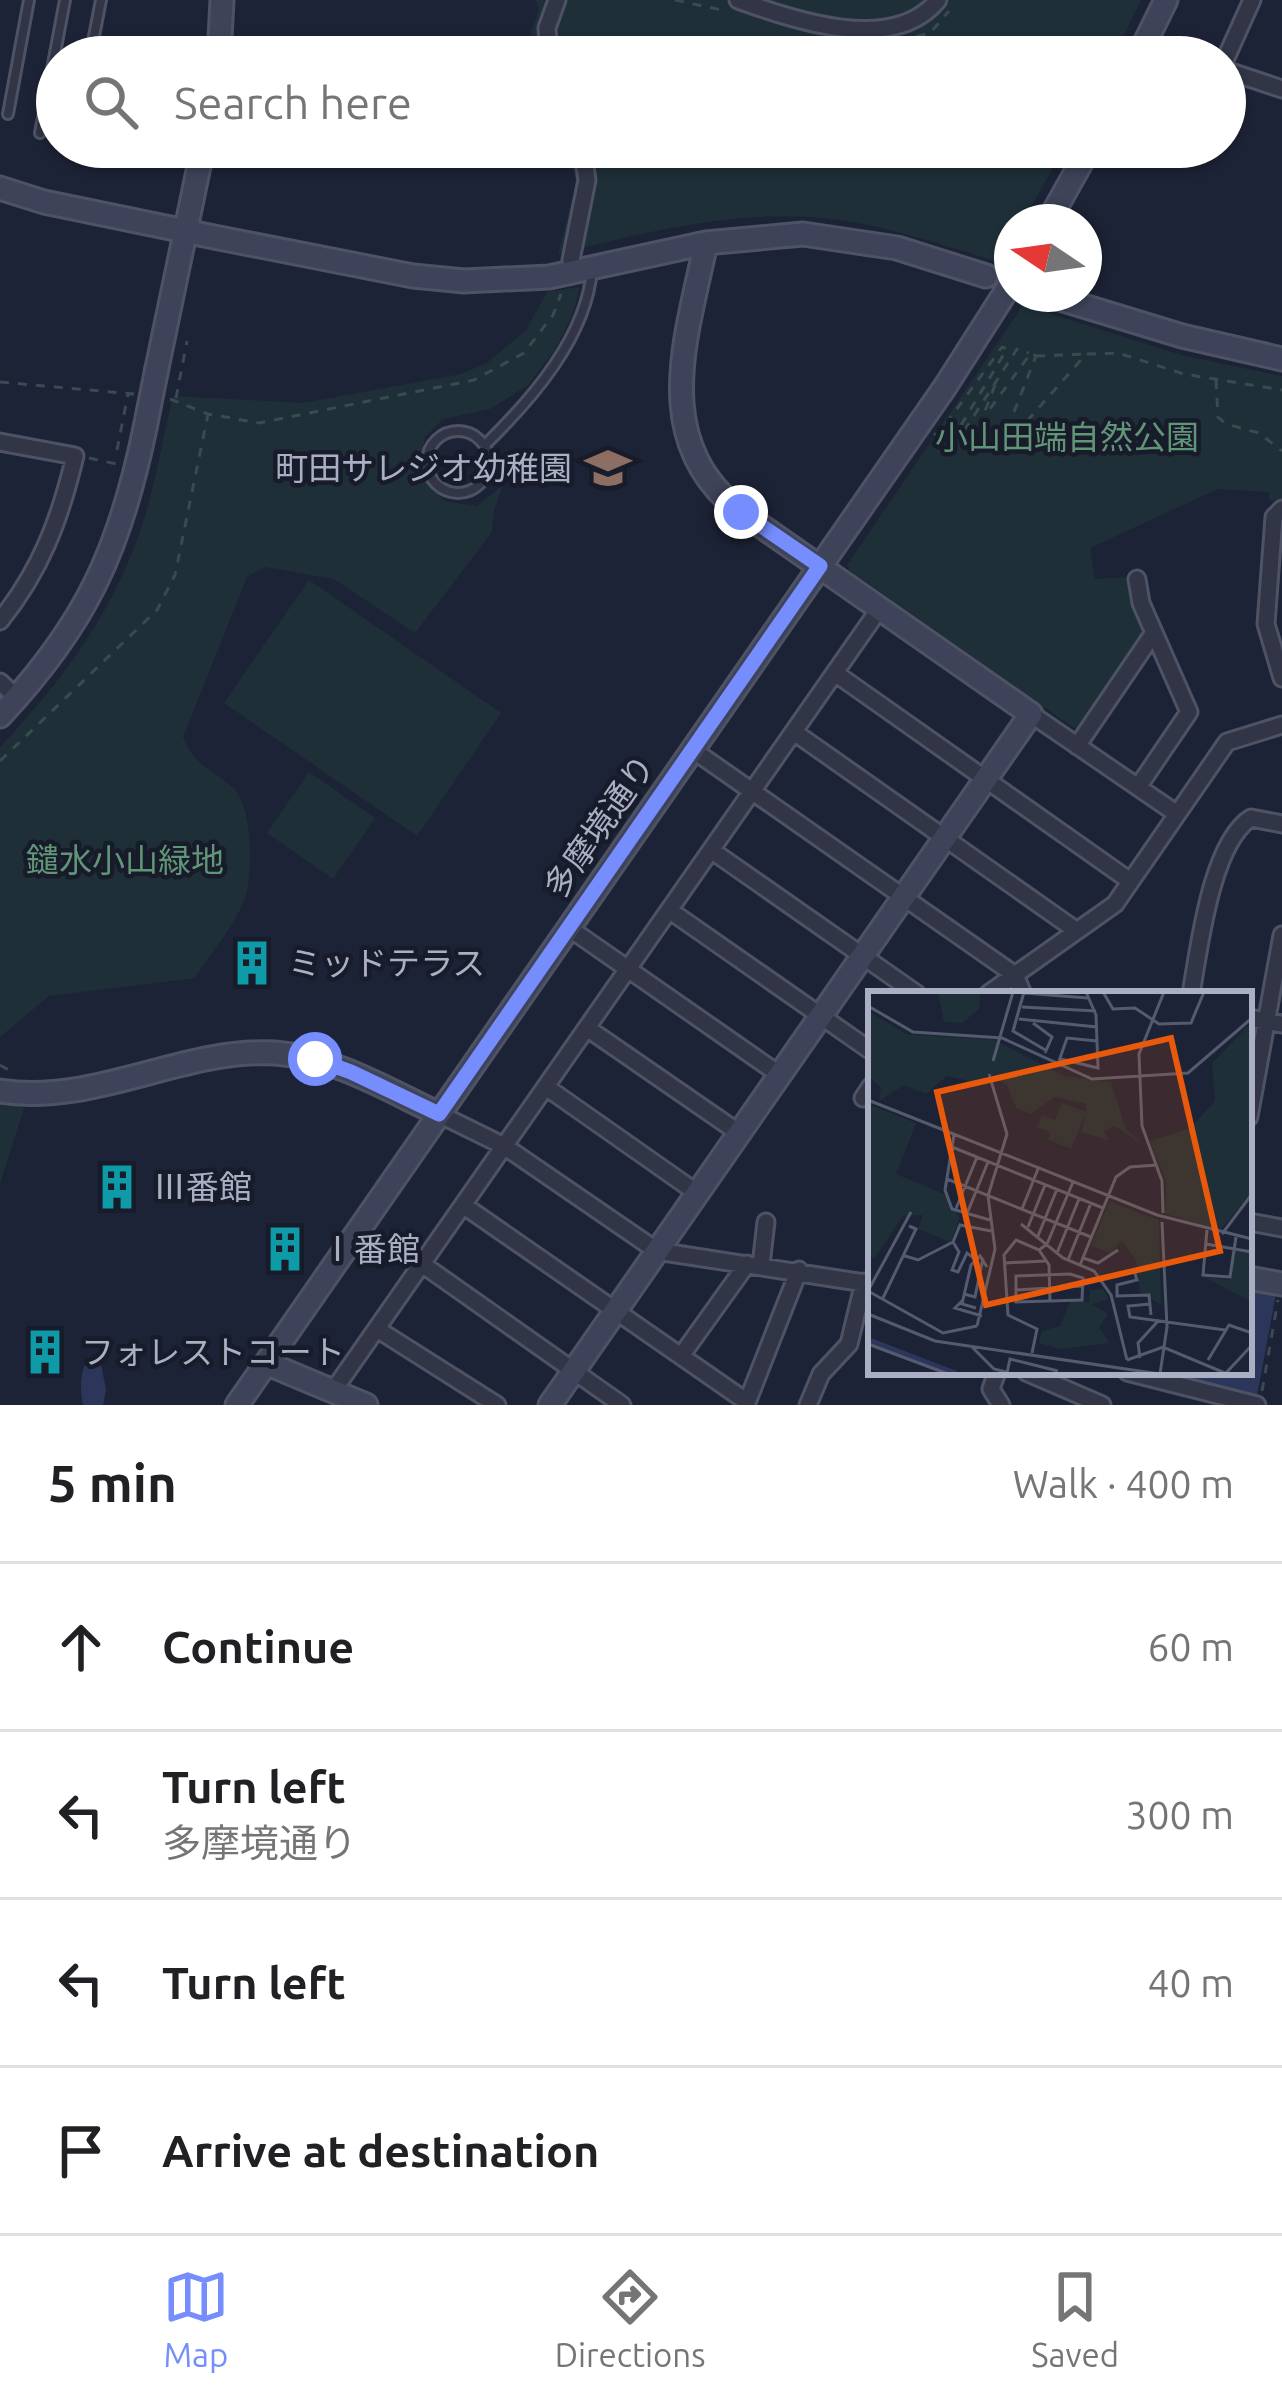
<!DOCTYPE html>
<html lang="en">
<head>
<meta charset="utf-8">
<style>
  body { margin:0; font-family:Ubuntu,"Noto Sans JP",sans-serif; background:#f2f2f2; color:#202124 }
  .compass { position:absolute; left:994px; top:204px; width:108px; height:108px; border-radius:50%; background:#fff; box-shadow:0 3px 9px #0004; rotate:283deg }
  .stop { position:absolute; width:36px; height:36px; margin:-27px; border:9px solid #758dfd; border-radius:50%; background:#fff }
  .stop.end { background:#758dfd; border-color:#fff; box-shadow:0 3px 12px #0008 }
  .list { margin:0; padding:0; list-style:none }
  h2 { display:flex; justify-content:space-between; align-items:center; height:156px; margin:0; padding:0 48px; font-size:51px }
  h2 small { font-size:39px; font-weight:400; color:#757577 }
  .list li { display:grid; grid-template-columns:78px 1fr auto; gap:36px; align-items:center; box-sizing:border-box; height:168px; padding:0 48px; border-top:3px solid #e0e0e0 }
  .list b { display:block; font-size:45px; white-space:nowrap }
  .list p { margin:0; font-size:39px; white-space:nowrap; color:#757577 }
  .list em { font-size:39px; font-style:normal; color:#757577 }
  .icon { flex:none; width:66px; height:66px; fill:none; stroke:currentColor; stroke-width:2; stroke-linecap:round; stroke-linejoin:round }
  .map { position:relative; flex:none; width:1282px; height:1405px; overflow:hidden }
  .search { position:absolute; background:#fff; box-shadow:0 3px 9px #0004; left:36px; right:36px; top:36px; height:132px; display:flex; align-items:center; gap:30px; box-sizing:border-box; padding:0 42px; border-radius:66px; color:#757577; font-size:45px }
  .sheet { height:828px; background:#fff }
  nav { display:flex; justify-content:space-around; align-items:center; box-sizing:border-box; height:168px; border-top:3px solid #e0e0e0; background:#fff; font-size:33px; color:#757577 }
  nav a { display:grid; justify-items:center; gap:6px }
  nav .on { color:#758dfd }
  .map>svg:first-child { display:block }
  .green { fill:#1f2f37 }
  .water { fill:#2c365a }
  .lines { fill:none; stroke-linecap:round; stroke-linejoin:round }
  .lane-casing { stroke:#4e5265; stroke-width:14 }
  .street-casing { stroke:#4e5265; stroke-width:21 }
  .secondary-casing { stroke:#4e5265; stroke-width:27 }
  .path { stroke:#3a4a51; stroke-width:3; stroke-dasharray:9 9; stroke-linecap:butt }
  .lane { stroke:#313546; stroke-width:8 }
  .street { stroke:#313546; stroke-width:15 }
  .secondary { stroke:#3e4359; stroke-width:21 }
  .secondary-bridge-casing { stroke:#4e5265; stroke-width:27; stroke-linecap:butt }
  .secondary-bridge { stroke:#3e4359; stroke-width:21 }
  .route { stroke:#758dfd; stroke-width:15 }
  .labels { text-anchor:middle; stroke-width:9; stroke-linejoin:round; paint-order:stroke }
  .park-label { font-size:33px; fill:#619578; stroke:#171b2a }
  .poi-label { font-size:33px; fill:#aaafc4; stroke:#171b2a; text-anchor:start }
  .street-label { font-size:33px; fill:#aaafc4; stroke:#171b2a }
  .inset-river { fill:none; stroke:#2c365a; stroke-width:6 }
  .inset-road { fill:none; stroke:#555b6f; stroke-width:3 }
  .view { fill:#e8590c; fill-opacity:0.15; stroke:#e8590c; stroke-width:6 }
  .inset-edge { fill:none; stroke:#aaafc4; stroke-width:6 }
</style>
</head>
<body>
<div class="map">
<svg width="1282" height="1405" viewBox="0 0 1282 1405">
  <rect width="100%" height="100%" fill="#1d2336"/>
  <path class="green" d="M535,0H1141L1113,57H536L531,33L539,10Z
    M568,147H1065L1022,222H1012V240L999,262C938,244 876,221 812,217C726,212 641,233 558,254L576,184Z
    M580,287L572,316L554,351L528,385L490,409L443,419L425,437L420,472L444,501L477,506L503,485L494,510L492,532L415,633L334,579L265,567L247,577L183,737C194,767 214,769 234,789C253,807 253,874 245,898C235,926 210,953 195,978L49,996L0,1037V747C56,688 104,625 134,548C153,500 161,446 173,396L303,403L461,374L487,363L526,330L547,292Z
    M1023,305L1181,355L1282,376V501L1269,500V492L1218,489L1090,548L1095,579L1129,577L1133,606L1143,631L1082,727L1074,728L849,570L848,564Z
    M309,580L501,713L417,836L224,703Z
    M309,772L375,818L333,879L267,833Z
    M0,1105L24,1108L0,1184Z"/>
  <path class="water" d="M1249,1286L1276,1294L1257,1396L1162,1372H1249Z
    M90,1358L101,1364L106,1390L103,1405H83C80,1392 79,1367 90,1358Z"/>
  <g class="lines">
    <g class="lane-casing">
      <path id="lane" d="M90,57L101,0
        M8,114L29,0
        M40,133L65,0
        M71,152L72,147
        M427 462a31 31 0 1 1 62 0a31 31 0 1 1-62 0Z
        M485,445C531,400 587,337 592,269"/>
    </g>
    <g class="street-casing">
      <path id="street" d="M738,0C794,20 893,55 938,0
        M1145,44L1184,57
        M549,57L547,28L557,0
        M1225,60L1252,0
        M1225,70L1282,89
        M571,260L587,180L582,147
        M0,442L75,456C60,519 41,570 0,621
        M1282,509L1274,517L1266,624L1282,678
        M1137,579L1141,603L1189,712L1138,787
        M835,673L1130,881
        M0,682L17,698
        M1031,714L1177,814
        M794,732L1077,931
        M1077,746L1153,634
        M693,750L1015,975L1023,994
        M711,850L917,994
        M669,910L871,1051
        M569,928L780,1075
        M988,994L1115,904L1227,742L1282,725
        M1191,994C1199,949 1211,843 1251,818L1282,824
        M1249,1018L1282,1024
        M587,1028L739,1133
        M546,1087L697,1193
        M863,1098L871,1086
        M439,1114L504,1146L657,1251L871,1284
        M1249,1117L1282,935
        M463,1205L747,1402
        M1249,1222L1282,1228
        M422,1264L622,1405
        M761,1265L766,1222
        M377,1329L497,1405
        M681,1356L747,1264
        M997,1372L991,1389L1001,1405
        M1026,1372L1102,1405
        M1127,1372L1257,1405
        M333,1391L880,608
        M746,1405L799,1270
        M808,1405L821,1374L849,1344L864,1282"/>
    </g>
    <g class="secondary-casing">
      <path id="secondary" d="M219,57L222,0
        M1138,57L1166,0
        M0,188L44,202L214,237L413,276L464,281L549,277L706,243L803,234L897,248L986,276
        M1048,222L1090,147
        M1044,294L1182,336L1282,359
        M157,368L203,147
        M0,716C86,624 120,550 145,428
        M0,1091C95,1106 181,1048 275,1053C334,1057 386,1089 439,1114
        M1249,1278L1282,1284
        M266,1363L366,1405
        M237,1405L945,387L1012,282
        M550,1405L1031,714L741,512C649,441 686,339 706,243"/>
    </g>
    <path class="path" d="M675,0L726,11
      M899,41L930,33L949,11
      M1036,356L1085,354
      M1216,380L1218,417L1226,424L1259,433L1282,451
      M0,382L134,394
      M995,385L985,411L987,413L1031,353L1036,356L1012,417L1010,432L1015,435L1086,354L1118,353L1184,374L1282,390
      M176,398L187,341
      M170,399L208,414L259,423L474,380L524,353L553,315L561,294
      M934,434L938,435L1002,347L1007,349L955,435L959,439L1017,349L1029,353
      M117,450L128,394
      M89,458L121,465
      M0,761L157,610L175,575L208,414
      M0,1065L14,1073
      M1262,1391L1278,1300"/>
    <use href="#lane" class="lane"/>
    <use href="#street" class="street"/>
    <use href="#secondary" class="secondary"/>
    <g class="secondary-bridge-casing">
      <path id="secondary-bridge" d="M145,428L157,368"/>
    </g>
    <use href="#secondary-bridge" class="secondary-bridge"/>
  </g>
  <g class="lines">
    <path class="route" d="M315,1059L351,1072L439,1114L820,566L741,512"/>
  </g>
  <defs>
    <g id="school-bare" transform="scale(3.6)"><path d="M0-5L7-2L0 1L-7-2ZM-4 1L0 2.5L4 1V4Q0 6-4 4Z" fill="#8d6e63" stroke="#171b2a" stroke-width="2.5" paint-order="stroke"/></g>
    <g id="building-bare" transform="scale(3.6)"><path d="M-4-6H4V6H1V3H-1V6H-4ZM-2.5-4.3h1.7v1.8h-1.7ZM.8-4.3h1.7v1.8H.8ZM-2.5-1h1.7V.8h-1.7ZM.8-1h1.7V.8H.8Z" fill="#0f9aa8" stroke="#171b2a" stroke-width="2.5" paint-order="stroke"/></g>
  </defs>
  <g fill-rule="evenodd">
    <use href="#school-bare" x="608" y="468"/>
    <use href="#building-bare" x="252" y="963"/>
    <use href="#building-bare" x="117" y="1187"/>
    <use href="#building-bare" x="285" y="1249"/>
    <use href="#building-bare" x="45" y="1352"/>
  </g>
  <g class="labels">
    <g class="park-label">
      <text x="1067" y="449">小山田端自然公園</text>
      <text x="125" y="872">鑓水小山緑地</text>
    </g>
    <g class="poi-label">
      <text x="572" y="480" text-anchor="end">町田サレジオ幼稚園</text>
      <text x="288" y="975">ミッドテラス</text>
      <text x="153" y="1199">Ⅲ番館</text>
      <text x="321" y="1261">Ⅰ番館</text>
      <text x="81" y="1364">フォレストコート</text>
    </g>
    <g class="street-label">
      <text transform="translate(599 826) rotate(-55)" y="12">多摩境通り</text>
    </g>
  </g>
  <g transform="translate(868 991)">
    <rect width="384" height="384" fill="#1d2336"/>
    <path d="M70,1H112L111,18L94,32L76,31ZM0,20L38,43L126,49L196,85L243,91L258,138L277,155L246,135L236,140L241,150L213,141L218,122L203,158L180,149L182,141L169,137L174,124L187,129L194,112L218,121V113L187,106L163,123L148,117L139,94L119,83V94L79,85L58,103L36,94L11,110L13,96L0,86ZM384,31V201L353,238L297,223L298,191L282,150L322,137L347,110L344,72ZM0,113L48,132L28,183L76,203L92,227L82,251L50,238L55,224L35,225L6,268L0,265ZM241,210L291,229L293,314L272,301L268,269L254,250L242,262L223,255ZM367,260L384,262V311L336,286L362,289ZM235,298L241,308L224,313L240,323L231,336L241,352L193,358L171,352L174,340L192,335L202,311H221L222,299Z" fill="#1f2f37"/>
    <path class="inset-river" d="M0,349L88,383"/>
    <path class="inset-road" d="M156,1L145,40L179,60M235,1L245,18L267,17L291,33L323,32L336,1M156,2L220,7M0,15L45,41L134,47L224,88L320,82L384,27M154,16L228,20M151,28L229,36M165,32L184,46L177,62M193,68L230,77L228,24L218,1M125,70L145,1M191,70L199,47L229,50M0,109L289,224L384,248M86,144L77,199L84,218L122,229M84,156L235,217M79,188L223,246M154,218L170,178M87,220L109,166M43,221L0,300L75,342L109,335M295,222L294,190L274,135L271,63L296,1M98,225L120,171M153,233L195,267L226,280L243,304L259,369M160,236L177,194M339,239L335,284L362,286L368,246M354,243L384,203M170,245L189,198M85,251L91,261L84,279L90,281L99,262L107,268M338,253L384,261M171,259L181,274L182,311M189,262L211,208M34,264L50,269L85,251L92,234L123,240M215,267L230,272L250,259M200,269L223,212M137,272L177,270M212,274L248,186L262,176L289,174M202,283L215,287L214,309L148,311V285ZM215,292L266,279L269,289L249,294V305L281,304L283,324M147,299L215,295M96,303L107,306L115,267M15,307L48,238L41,235M95,309L87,317L114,325M282,313L260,315L262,326L357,339M108,317L94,313L103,274L112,265L119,276M0,323L67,350L292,383M109,335L127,258L120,205L139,143L121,83M0,353L80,383M104,356L126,378L146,383M164,362L169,338L140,324L136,264L148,249L171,259L179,253L205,191M272,367L270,352L291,329M259,369L295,356L357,382M340,369L361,334L384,342M139,382L142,368L190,380M292,383L299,336L294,231M357,383L384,354"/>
    <path class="view" d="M303,47L352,260L118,314L69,101Z"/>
    <rect width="384" height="384" class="inset-edge"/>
  </g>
</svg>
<svg class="compass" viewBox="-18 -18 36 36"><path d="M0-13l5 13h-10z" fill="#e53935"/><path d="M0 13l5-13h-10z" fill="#757577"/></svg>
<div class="stop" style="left:315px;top:1059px"></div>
<div class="stop end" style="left:741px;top:512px"></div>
<div class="search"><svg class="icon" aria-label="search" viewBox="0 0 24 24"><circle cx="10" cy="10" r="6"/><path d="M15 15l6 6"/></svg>Search here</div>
</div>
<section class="sheet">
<h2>5 min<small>Walk · 400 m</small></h2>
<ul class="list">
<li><svg class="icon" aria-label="ahead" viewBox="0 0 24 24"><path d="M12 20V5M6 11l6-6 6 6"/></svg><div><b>Continue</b></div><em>60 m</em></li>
<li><svg class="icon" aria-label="left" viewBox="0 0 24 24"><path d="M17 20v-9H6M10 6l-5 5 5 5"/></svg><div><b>Turn left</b><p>多摩境通り</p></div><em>300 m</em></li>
<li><svg class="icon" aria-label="left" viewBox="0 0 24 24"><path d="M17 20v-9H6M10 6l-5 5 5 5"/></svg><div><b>Turn left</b></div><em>40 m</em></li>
<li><svg class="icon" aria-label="arrive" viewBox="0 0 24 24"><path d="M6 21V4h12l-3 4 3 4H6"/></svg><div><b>Arrive at destination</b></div></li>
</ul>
</section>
<nav>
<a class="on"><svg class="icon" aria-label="map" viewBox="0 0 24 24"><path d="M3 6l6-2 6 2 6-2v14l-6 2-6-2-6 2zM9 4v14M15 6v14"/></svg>Map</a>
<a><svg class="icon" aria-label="directions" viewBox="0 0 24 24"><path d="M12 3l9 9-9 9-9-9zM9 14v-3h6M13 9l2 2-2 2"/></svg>Directions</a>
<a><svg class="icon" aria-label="saved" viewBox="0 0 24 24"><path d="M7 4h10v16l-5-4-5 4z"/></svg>Saved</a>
</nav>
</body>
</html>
